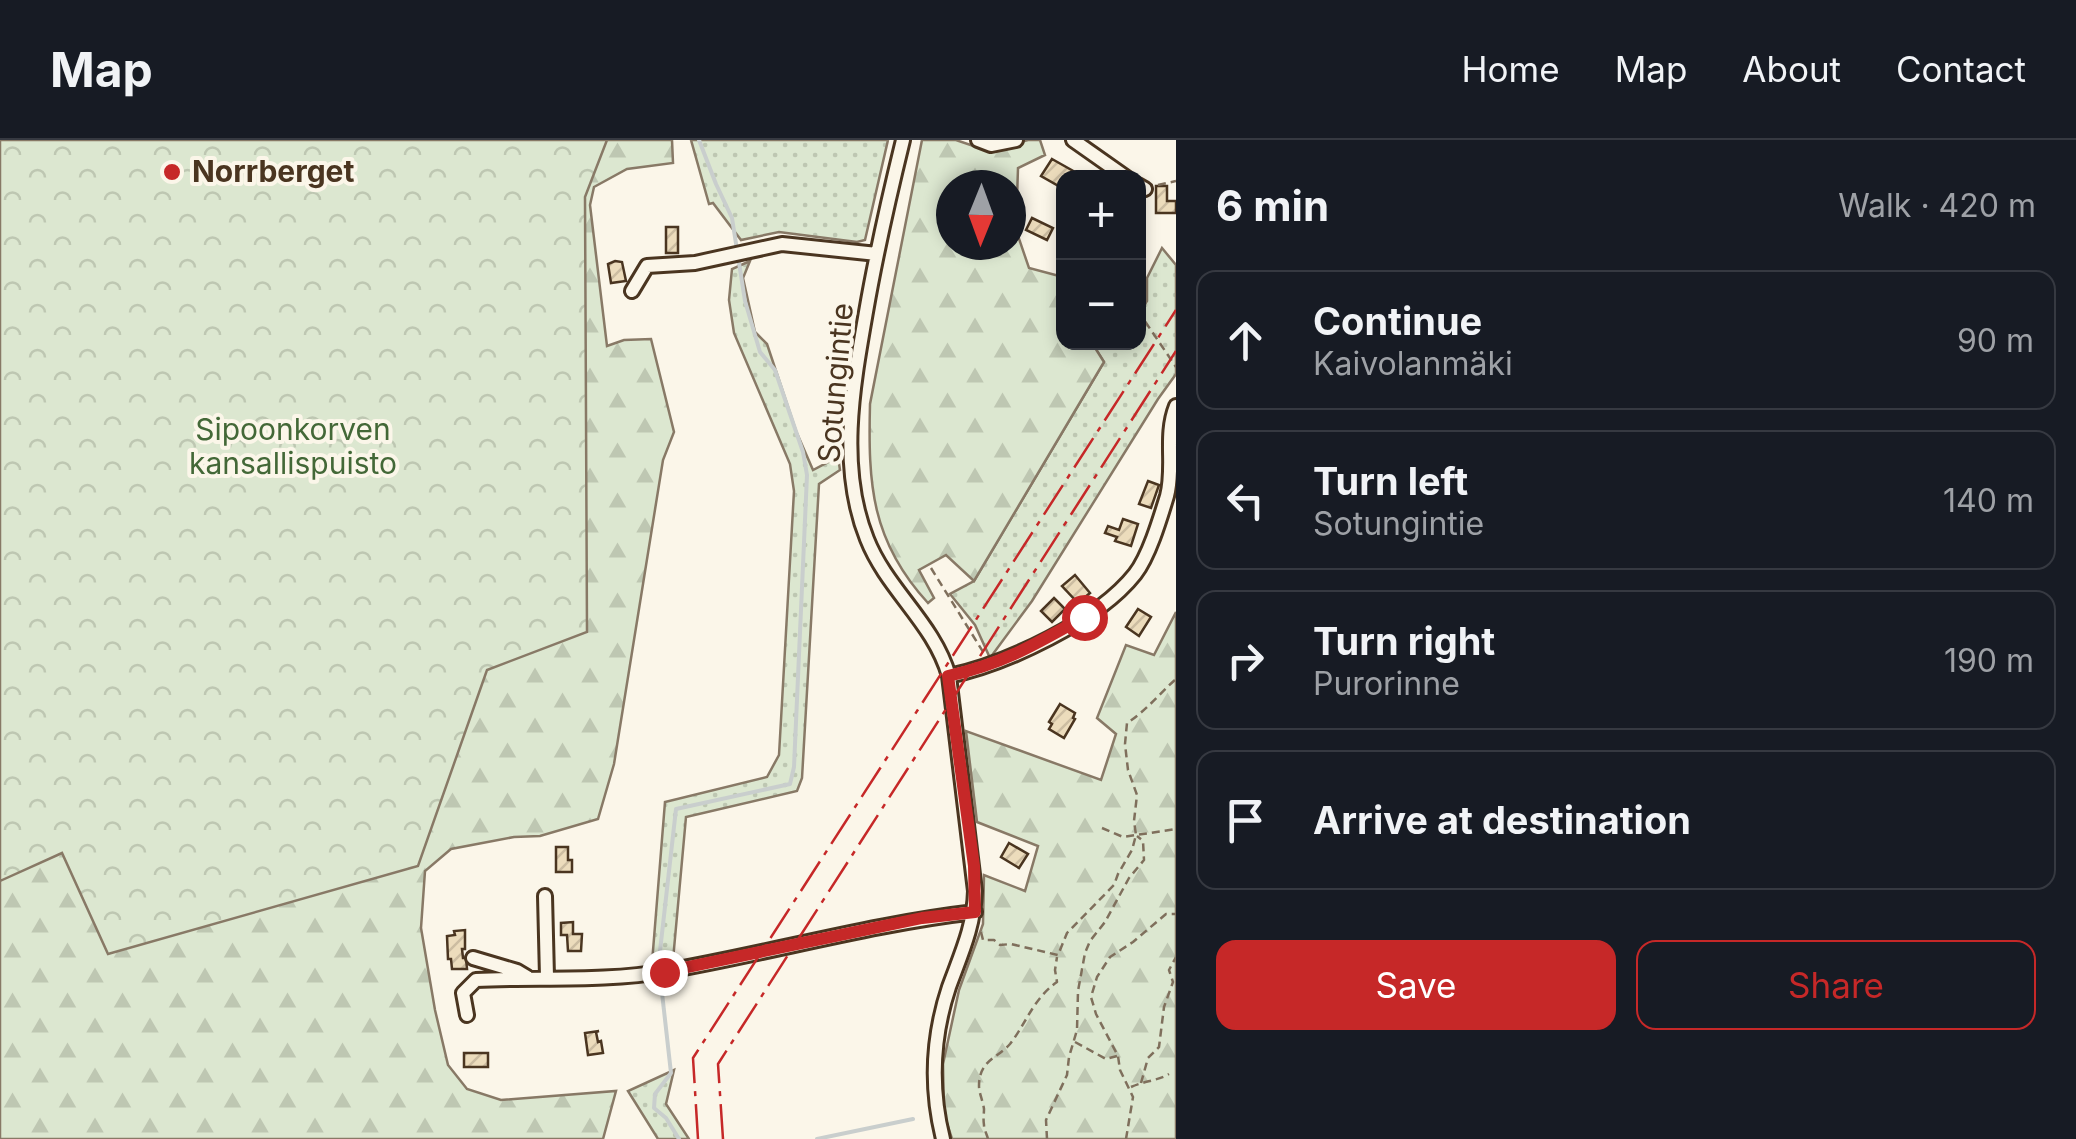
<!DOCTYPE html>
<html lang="en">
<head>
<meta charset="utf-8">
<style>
  body { margin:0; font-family:Inter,sans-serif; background:#20242c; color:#f1f3f6 }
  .controls { position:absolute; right:30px; top:30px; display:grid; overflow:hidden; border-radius:20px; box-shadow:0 5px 15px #0003 }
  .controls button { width:90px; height:90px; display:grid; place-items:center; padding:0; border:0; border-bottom:2px solid #363941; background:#171b24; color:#f1f3f6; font:50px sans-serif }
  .compass { position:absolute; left:936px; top:30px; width:90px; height:90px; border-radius:50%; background:#171b24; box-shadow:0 5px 15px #0003; rotate:181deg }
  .stop { position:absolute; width:30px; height:30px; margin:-22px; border:8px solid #c62828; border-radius:50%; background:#fff }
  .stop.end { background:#c62828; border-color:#fff; box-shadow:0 2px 10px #0008 }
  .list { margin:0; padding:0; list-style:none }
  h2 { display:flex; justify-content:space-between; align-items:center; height:130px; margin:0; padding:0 40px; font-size:42px }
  h2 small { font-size:32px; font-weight:400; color:#9ea1a6 }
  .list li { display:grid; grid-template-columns:65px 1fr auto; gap:30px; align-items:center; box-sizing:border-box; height:140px; margin:0 20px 20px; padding:0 20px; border:2px solid #363941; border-radius:20px }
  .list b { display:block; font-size:38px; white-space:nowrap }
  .list p { margin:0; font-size:32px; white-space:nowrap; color:#9ea1a6 }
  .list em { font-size:32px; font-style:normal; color:#9ea1a6 }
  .actions { display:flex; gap:20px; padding:30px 40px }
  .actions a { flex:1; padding:22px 0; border:2px solid #c62828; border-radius:20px; text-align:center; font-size:35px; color:#c62828 }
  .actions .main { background:#c62828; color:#fff }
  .icon { flex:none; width:55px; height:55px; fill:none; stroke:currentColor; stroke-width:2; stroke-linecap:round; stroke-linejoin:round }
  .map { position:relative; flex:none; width:1176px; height:999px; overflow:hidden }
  header { display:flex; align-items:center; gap:60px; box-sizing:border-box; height:140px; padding:0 50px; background:#171b24; border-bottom:2px solid #363941 }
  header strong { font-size:48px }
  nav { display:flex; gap:55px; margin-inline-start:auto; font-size:35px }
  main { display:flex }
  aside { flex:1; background:#171b24 }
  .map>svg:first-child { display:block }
  .grass { fill:url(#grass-dots); stroke:#887966; stroke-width:2.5 }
  .forest { fill:url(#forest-firs); stroke:#887966; stroke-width:2.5; fill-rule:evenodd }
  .park { fill:url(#park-crowns); stroke:#887966; stroke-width:2.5 }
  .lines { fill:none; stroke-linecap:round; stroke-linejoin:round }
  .stream { stroke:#c9cecd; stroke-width:4 }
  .building { fill:url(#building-hatch); stroke:#4a3520; stroke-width:2.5 }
  .minor-casing { stroke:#4a3520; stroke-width:18 }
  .path { stroke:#7f6f5c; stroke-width:2.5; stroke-dasharray:8 5; stroke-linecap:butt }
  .minor { stroke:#fbf6e9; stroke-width:12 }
  .power { stroke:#c62828; stroke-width:2.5; stroke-dasharray:35 8 5 8; stroke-linecap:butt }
  .route { stroke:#c62828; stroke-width:12 }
  .poi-dot { fill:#c62828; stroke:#fbf6e9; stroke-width:4 }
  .labels { text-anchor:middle; stroke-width:8; stroke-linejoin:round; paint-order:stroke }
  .poi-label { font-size:30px; font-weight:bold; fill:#4a3520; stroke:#fbf6e9; text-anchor:start }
  .street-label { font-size:30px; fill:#4a3520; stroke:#fbf6e9 }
  .park-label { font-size:30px; fill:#436837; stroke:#fbf6e9 }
</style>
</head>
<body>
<header>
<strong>Map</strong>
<nav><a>Home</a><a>Map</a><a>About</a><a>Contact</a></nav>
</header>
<main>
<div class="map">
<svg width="1176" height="999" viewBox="0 0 1176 999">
  <defs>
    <pattern id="grass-dots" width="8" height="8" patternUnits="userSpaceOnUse" patternTransform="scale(2.5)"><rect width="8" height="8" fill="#dce7d0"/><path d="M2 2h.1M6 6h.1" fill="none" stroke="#bec7b2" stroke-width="1.8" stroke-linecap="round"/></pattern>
    <pattern id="forest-firs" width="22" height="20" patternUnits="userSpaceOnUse" patternTransform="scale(2.5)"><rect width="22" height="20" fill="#dce7d0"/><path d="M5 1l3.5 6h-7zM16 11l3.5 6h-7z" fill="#bec7b2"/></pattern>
    <pattern id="park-crowns" width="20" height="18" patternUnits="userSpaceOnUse" patternTransform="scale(2.5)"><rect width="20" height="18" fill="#dce7d0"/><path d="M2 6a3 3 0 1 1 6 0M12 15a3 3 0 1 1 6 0" fill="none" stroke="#bec7b2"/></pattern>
    <pattern id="building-hatch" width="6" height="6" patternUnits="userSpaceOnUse" patternTransform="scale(2.5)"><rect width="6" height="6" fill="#ecdcbc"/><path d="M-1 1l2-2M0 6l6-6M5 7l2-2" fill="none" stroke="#ccbda1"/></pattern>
  </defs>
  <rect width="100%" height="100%" fill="#fbf6e9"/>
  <path class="grass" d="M691,0H888L865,100L857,102L779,92L741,100L713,63L709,64Z
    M1162,108L1176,125V234L1158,259L1032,461L990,518L975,485L950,454L974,441L1104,222L1092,203L1138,202L1139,174L1147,161V138Z
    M750,121L743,138L755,192L767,204L796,291L813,330L838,317L840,330L819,344L802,638L797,651L686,677L673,820L652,823L665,662L767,637L779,615L794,351L790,324L734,193L729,160L732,129Z
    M674,930L666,964L689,999H658L628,951Z"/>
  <path class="forest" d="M0,0H672L673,23L627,29L594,47L590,65L607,206L624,200L651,199L674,292L663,320L614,624L598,679L540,696L514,697L451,709L425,731L421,788L435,870L448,925L467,949L501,960L616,951L603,999H0Z
    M922,0H956L988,11L1028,0H1040L1045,15L1018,28L1016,90L1029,128L1063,137L1064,202L1092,203L1104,222L974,441L946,415L919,430L934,458L928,463C871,401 868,344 870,264ZM951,45H1011V105H951Z
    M1176,472V999H952L944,974L943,924L959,850L983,784L984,735L1025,751L1038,706L977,682L966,591L1101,640L1116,594L1097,578L1126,505L1154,515Z"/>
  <path class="park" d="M0,0H607L585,57L587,492L487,530L418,726L108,814L62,713L0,741Z"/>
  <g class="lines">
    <path class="stream" d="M659,820L676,669L790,644L794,627L807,335L803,312L775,230L760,212L745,161L732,78L716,44L699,0
      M660,835L671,933L655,954L654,968L666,978L679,999
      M817,999L913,979"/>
  </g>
  <path class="building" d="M1052,19L1075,32L1072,38H1064V49L1041,36Z
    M1156,46H1167V61H1176V73H1156Z
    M1032,78L1053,88L1047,100L1026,90Z
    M666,87H678V113H666Z
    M615,121L622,122L626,141L611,143L608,124Z
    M1148,341L1159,345L1151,368L1139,364Z
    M1123,379L1138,384L1131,406L1115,401L1117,397L1105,393L1108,386L1119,390Z
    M1075,435L1090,453L1078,463L1062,446Z
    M1054,458L1065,469L1052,482L1041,471Z
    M1138,469L1151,477L1139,496L1126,487Z
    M1060,564L1075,573L1073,578L1075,579L1064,598L1049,589L1052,584L1049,582Z
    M1009,703L1028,714L1019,728L1001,717Z
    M556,707H568V720H572V732H556Z
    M573,782V794H582L581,811H568L567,795H561V783Z
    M465,790V809H462L463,818H466L467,829H452L451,819H448L447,796L455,795L454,791Z
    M599,891L596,892L598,902L601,901L603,913L588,915L585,893Z
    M464,913H488V927H464Z"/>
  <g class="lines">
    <g class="minor-casing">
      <path id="minor" d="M903,0C889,57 876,114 866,172C853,246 838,327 867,399C887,450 934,483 949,536L975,751C974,787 961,814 949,847C932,898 930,947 943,999
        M978,0L991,5L1016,0
        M1073,0L1127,38
        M1138,45L1145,49
        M632,151L647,126L695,123L782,104L877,114
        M949,536C1006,524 1098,481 1135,434C1149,416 1160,379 1167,356C1175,326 1164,296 1176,266
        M545,756L547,837
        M473,818L517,831L527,837
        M467,875L463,853L476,840C539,837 605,842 667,831C770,813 871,784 975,772"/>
    </g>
    <path class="path" d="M1158,45L1176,41
      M1138,69L1145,59
      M1138,171L1176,227
      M931,428L985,515
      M1102,688L1123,697L1176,689
      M981,792L983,800H994L1000,805L1011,804L1058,815L1067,793L1114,745L1118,734L1132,710L1136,695L1134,681L1137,655L1128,630L1125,604L1127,583C1146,571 1159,554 1176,539
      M1075,902L1106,919L1117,916
      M1141,943L1148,918L1159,907L1164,867L1173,842L1169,830L1176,817
      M1131,947C1144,941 1157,941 1169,934
      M988,999C987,994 984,990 984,985C983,979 984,974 984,969C983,961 979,953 979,946C979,920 998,918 1010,904C1027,882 1033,859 1057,842L1055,830L1057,817
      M1047,999L1046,980L1067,935L1069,917L1077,890L1078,851L1085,813L1090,801L1105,782L1129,738L1144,720L1143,701L1137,696
      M1126,999L1133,957L1120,930L1118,916L1096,874L1091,857L1097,837L1110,817L1133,802L1166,774H1176"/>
    <use href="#minor" class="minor"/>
    <path class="power" d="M698,999L693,918L1176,170
      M723,999L718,924L1176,211"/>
  </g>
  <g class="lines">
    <path class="route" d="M664,832L922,778L975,772L974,726L948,536C1003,524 1036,504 1084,477"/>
  </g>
  <circle class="poi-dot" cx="172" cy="32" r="10"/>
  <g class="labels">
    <g class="poi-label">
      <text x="192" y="42">Norrberget</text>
    </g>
    <g class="street-label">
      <text transform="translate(836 243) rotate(-85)" y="10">Sotungintie</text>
    </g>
    <g class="park-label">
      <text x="293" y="300">Sipoonkorven<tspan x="293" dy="34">kansallispuisto</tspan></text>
    </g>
  </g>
</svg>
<div class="controls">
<button>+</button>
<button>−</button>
</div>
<svg class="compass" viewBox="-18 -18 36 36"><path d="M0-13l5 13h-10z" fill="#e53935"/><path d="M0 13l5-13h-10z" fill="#9ea1a6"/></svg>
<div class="stop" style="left:1084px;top:477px"></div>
<div class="stop end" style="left:664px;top:832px"></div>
</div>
<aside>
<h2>6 min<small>Walk · 420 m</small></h2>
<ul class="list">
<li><svg class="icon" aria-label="ahead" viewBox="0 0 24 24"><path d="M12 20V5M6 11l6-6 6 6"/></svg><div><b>Continue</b><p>Kaivolanmäki</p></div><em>90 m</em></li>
<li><svg class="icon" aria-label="left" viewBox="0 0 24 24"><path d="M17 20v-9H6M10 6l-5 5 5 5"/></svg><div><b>Turn left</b><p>Sotungintie</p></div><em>140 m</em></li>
<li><svg class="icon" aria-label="right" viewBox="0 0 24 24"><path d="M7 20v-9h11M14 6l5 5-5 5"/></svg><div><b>Turn right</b><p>Purorinne</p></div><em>190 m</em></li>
<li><svg class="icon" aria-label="arrive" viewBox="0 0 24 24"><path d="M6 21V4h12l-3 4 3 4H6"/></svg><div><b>Arrive at destination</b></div></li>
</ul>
<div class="actions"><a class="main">Save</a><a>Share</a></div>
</aside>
</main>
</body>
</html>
